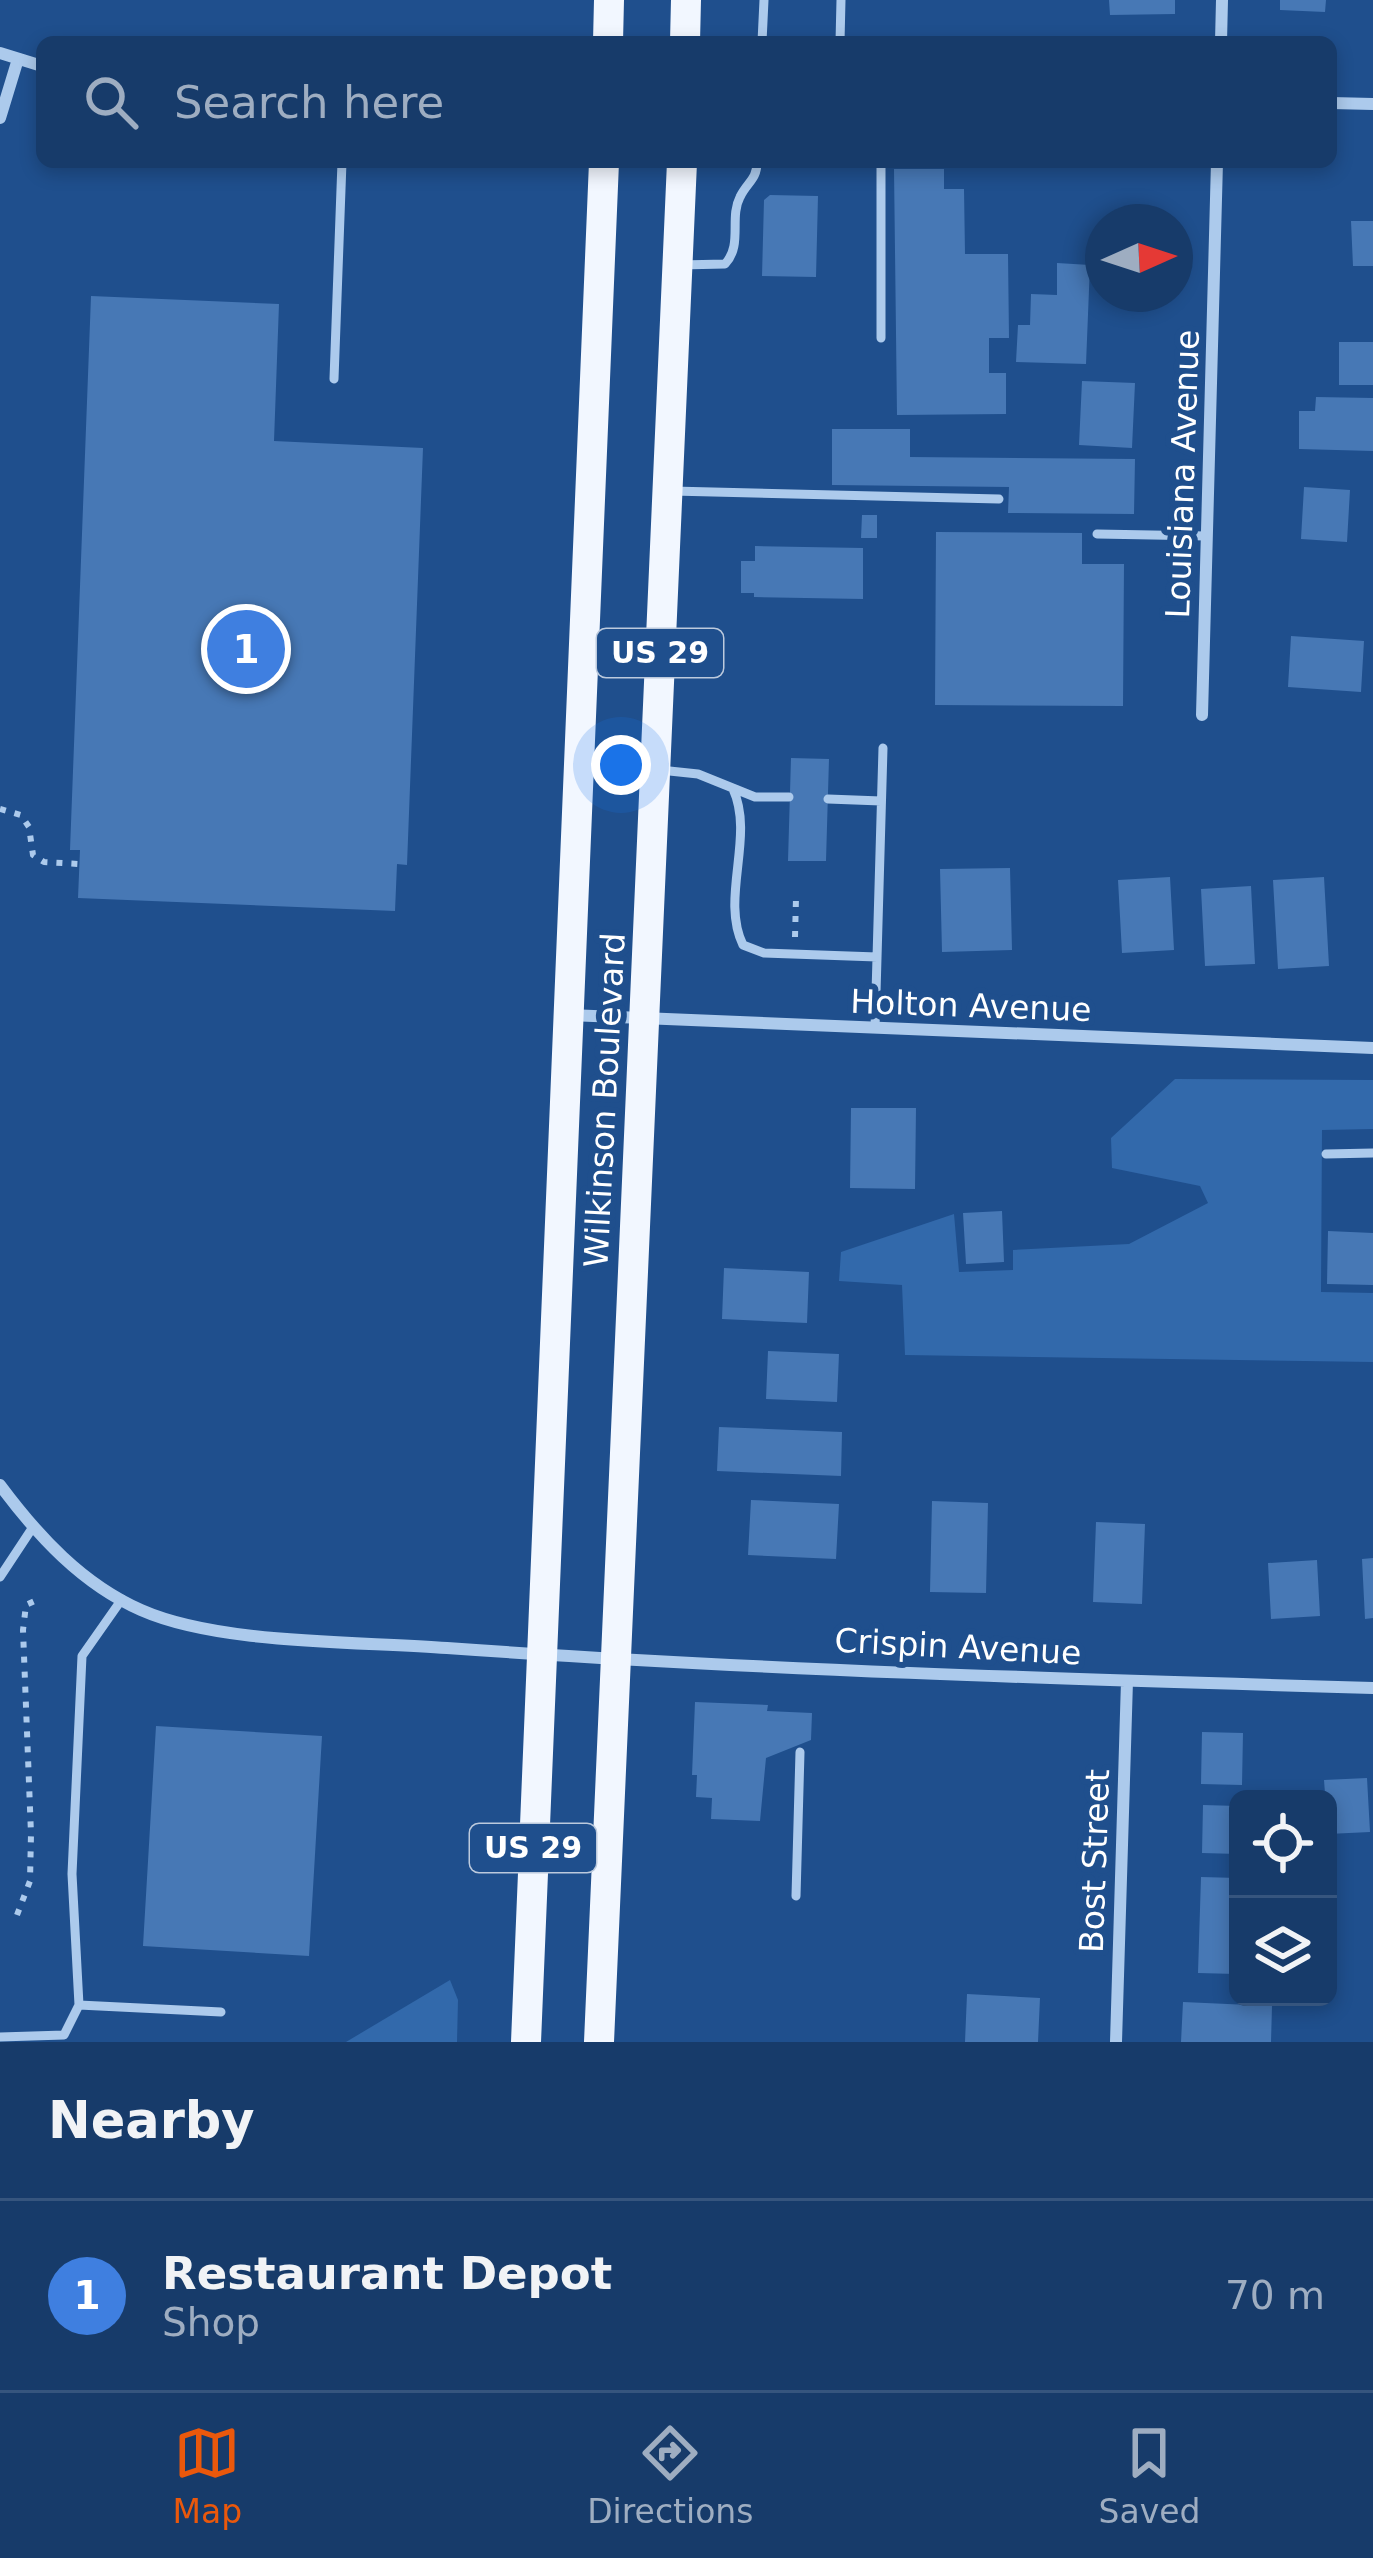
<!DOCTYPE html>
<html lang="en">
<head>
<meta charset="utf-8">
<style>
  body { margin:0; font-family:"DejaVu Sans",sans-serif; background:#204270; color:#f1f3f6 }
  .controls { position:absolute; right:36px; bottom:36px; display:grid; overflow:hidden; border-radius:18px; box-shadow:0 6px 18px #0003 }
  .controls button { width:108px; height:108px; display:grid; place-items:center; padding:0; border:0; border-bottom:3px solid #36557e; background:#173b6a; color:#f1f3f6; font:60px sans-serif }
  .compass { position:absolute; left:1085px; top:204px; width:108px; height:108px; border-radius:50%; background:#173b6a; box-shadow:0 6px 18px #0003; rotate:87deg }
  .you { position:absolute; left:621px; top:765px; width:42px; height:42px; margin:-30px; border:9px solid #fff; border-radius:50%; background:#1a73e8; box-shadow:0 0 0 18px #1a73e833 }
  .badge { display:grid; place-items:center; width:78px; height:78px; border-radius:50%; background:#ea580c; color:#fff; font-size:39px; font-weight:700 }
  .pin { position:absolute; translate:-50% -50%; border:6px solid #fff; box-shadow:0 3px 12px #0006 }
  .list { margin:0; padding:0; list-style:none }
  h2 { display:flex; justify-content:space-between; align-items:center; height:156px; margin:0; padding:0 48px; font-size:51px }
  h2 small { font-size:39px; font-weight:400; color:#9eadc1 }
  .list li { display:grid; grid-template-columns:78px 1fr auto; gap:36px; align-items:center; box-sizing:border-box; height:192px; padding:0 48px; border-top:3px solid #36557e }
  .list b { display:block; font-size:45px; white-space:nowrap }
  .list p { margin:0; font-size:39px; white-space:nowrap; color:#9eadc1 }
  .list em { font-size:39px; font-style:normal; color:#9eadc1 }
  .icon { flex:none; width:66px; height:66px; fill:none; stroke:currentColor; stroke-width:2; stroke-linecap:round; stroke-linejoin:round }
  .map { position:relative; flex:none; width:1373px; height:2042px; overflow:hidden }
  .search { position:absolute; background:#173b6a; box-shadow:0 6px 18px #0003; left:36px; right:36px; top:36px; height:132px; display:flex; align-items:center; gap:30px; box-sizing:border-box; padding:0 42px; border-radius:18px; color:#9eadc1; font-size:45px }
  .sheet { height:348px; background:#173b6a }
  nav { display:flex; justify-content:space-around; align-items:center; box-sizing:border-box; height:168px; border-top:3px solid #36557e; background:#173b6a; font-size:33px; color:#9eadc1 }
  nav a { display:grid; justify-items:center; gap:6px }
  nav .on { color:#ea580c }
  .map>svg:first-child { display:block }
  .green { fill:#3269ab }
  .building { fill:#4778b5 }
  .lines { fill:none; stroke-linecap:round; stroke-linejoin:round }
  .path { stroke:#accaec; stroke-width:6; stroke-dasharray:6 9; stroke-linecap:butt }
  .service { stroke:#accaec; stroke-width:9 }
  .minor { stroke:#accaec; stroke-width:12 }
  .primary { stroke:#f2f7ff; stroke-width:30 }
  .labels { text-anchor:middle; stroke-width:12; stroke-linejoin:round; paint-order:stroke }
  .shield { fill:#1f4f8d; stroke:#bccadd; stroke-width:3 }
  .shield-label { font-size:30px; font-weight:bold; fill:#fff }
  .street-label { font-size:33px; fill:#fff; stroke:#1f4f8d }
</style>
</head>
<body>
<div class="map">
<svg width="1373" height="2042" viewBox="0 0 1373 2042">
  <rect width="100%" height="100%" fill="#1f4f8d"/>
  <path class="green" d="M1175,1079L1373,1080V1129L1322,1130L1321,1292L1373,1293V1362L905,1355L902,1285L839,1281L841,1252L954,1214L959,1272L1013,1270V1250L1129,1244L1208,1203L1200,1186L1112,1168L1111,1138Z
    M450,1980L458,2000L457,2042H346Z"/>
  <path class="building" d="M1109,0H1175V14L1110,15Z
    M1280,0H1326L1325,12L1280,10Z
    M894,169H944V189H964L965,254H1008L1009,338H989V373H1006V414L897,415Z
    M770,195L818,196L816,277L762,276L764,200Z
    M1351,221H1373V266H1353Z
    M1057,263L1090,265L1086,364L1016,362L1018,325H1030L1031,294L1057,295Z
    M91,296L279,304L274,441L423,448L407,865L397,864L395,911L78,898L80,850H70Z
    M1339,342H1373V385H1339Z
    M1082,381L1135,383L1132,448L1079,445Z
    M1316,397L1373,398V451L1299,449V411H1315Z
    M832,429H910V457L1135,459L1134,514L1008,513L1009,487L832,485Z
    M1304,487L1350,490L1347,542L1301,539Z
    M862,515H877V538H861Z
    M936,532L1082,533V564H1124L1123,706L935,705Z
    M755,546L863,548V599L754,597V593H741V561H755Z
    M1291,636L1364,641L1361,692L1288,687Z
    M791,758L829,759L826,861H788Z
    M1010,868L1012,950L942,952L940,869Z
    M1170,877L1174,950L1122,953L1118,880Z
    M1324,877L1329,966L1278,969L1273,880Z
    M1251,886L1255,964L1205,966L1201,889Z
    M851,1108H916L915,1189L850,1188Z
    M1002,1211L1004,1262L966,1264L963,1213Z
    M1328,1231L1373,1233V1285L1327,1284Z
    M724,1268L809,1272L807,1323L722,1319Z
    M768,1351L839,1354L837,1402L766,1399Z
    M719,1427L842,1432L841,1476L717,1471Z
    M751,1500L839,1504L836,1559L748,1555Z
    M932,1501L988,1503L986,1593L930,1592Z
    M1096,1522L1145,1524L1142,1604L1093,1602Z
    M1373,1558V1618L1365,1619L1362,1559Z
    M1317,1560L1320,1616L1271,1619L1268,1563Z
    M695,1702L768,1705L767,1711L812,1713L811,1740L766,1758L760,1821L711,1819L712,1798L696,1797L697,1775H692Z
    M156,1726L322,1736L309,1956L143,1946Z
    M1202,1732L1243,1733L1242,1785L1201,1784Z
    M1367,1778L1370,1832L1328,1834L1324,1780Z
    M1203,1805L1238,1806V1854L1202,1853Z
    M1201,1877L1238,1878L1236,1974L1198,1973Z
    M967,1994L1040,1998L1038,2042H965Z
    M1183,2002L1272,2006L1271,2042H1181Z"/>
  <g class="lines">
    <path class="path" d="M0,809L21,815L29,827L33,855L44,862L79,864
      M795,937L796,898
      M17,1915L30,1881L31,1834L23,1630L26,1605L37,1600"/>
    <path class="service" d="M762,42L764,0
      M840,42L841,0
      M680,265L725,264C743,245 729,218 740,197C747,182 757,180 757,162
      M881,338V162
      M334,379L342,162
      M672,491L999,499
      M1097,534L1207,536
      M660,770L698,774L755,797H789
      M733,789C755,837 720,898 743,945L764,953L877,957
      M828,799L881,801
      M875,1028L883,748
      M1326,1154L1373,1153
      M0,1577L33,1527
      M796,1896L800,1752
      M79,2005L221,2012
      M0,2037L64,2035L79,2005L72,1874L82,1656L122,1599"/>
    <path class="minor" d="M1221,42L1222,0
      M0,53L42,66
      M1331,103L1373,104
      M0,118L18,59
      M1202,715L1217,162
      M569,1015L1373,1048
      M0,1485C38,1536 82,1584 141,1610C220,1645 359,1641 447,1648C755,1670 1064,1679 1373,1688
      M1116,2042L1127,1681"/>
    <path class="primary" d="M608,42L609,0
      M685,42L686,0
      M526,2042L604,162
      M599,2042L682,162"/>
  </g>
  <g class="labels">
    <g class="shield">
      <rect x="597" y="629" width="126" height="48" rx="9"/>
      <rect x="470" y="1824" width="126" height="48" rx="9"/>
    </g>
    <g class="shield-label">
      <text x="660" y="663">US 29</text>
      <text x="533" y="1858">US 29</text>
    </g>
    <g class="street-label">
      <text transform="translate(1182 474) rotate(-88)" y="12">Louisiana Avenue</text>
      <text transform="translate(971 1005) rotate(2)" y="12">Holton Avenue</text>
      <text transform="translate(604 1100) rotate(-87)" y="12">Wilkinson Boulevard</text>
      <text transform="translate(958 1646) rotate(3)" y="12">Crispin Avenue</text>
      <text transform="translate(1094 1861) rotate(-88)" y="12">Bost Street</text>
    </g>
  </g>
</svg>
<div class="controls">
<button><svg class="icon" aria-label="locate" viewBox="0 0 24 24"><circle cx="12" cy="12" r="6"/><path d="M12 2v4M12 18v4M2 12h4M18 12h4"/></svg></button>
<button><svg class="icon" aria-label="layers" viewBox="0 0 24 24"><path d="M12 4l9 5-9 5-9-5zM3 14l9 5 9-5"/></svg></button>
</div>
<svg class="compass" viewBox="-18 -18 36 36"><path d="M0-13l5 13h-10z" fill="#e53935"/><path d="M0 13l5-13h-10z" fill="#9eadc1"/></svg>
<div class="you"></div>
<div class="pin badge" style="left:246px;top:649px;background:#3f7fe0">1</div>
<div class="search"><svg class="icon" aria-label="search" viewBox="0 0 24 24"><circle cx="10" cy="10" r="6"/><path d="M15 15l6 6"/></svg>Search here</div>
</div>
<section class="sheet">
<h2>Nearby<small></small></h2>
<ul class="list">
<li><span class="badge" style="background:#3f7fe0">1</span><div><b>Restaurant Depot</b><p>Shop</p></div><em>70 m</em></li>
</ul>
</section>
<nav>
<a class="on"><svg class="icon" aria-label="map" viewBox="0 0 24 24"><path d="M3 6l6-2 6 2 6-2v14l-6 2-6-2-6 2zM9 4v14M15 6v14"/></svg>Map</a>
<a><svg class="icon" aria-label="directions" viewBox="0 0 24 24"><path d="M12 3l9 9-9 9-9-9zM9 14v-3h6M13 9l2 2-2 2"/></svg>Directions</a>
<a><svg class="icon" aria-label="saved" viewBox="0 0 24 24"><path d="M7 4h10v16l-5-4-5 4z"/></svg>Saved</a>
</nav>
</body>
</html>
